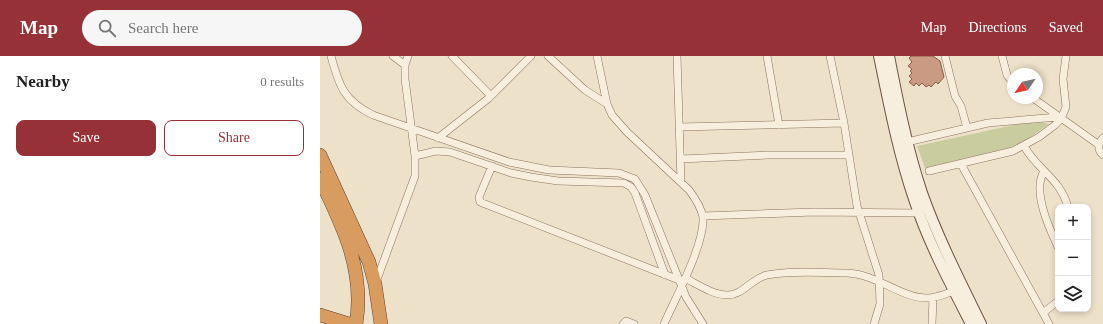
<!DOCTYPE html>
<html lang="en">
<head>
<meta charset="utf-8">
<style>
  body { margin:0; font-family:"Times New Roman",serif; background:#f6f6f6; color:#222 }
  .controls { position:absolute; right:12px; bottom:12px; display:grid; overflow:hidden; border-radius:8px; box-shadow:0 2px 6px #0003 }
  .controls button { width:36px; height:36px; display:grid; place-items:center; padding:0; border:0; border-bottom:1px solid #e0e0e0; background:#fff; color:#222; font:20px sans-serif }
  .compass { position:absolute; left:687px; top:12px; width:36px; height:36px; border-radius:50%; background:#fff; box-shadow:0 2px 6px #0003; rotate:236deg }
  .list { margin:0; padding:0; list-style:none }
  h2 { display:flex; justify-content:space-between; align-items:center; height:52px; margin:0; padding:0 16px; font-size:17px }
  h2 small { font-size:13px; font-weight:400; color:#767676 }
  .actions { display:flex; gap:8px; padding:12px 16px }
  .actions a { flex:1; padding:9px 0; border:1px solid #973138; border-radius:8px; text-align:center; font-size:14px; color:#973138 }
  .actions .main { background:#973138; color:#fff }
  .icon { flex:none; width:22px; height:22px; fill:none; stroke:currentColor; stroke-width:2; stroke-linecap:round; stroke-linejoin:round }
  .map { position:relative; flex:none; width:783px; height:268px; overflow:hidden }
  header { display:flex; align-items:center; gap:24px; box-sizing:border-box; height:56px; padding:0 20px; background:#973138; color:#fff }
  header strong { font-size:19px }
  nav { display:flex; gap:22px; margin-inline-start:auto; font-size:14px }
  .search { width:280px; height:36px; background:#f6f6f6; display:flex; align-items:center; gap:10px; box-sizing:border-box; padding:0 14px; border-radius:22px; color:#767676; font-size:15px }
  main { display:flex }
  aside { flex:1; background:#fff }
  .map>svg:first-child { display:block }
  .green { fill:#c9cc9e }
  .building { fill:#ca9b82; stroke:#885c45 }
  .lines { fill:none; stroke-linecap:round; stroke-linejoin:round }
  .street-casing { stroke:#8a735f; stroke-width:8 }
  .secondary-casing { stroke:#6c5442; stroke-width:12 }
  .highway-casing { stroke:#584232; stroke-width:14 }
  .street { stroke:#f8eedd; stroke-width:7 }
  .secondary { stroke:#f8eedd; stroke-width:10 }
  .highway { stroke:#d89b60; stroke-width:13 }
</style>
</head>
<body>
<header>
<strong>Map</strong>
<div class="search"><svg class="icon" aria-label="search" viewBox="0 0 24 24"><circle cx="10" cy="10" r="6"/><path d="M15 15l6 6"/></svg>Search here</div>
<nav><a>Map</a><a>Directions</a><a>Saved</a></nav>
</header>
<main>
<aside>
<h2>Nearby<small>0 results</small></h2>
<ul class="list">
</ul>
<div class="actions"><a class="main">Save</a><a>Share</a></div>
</aside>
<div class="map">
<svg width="783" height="268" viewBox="0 0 783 268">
  <rect width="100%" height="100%" fill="#eee1ca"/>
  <path class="green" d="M721,66L729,68L702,87L689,92L605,112L597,90L703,67Z"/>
  <path class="building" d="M591,0H613L620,5L624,21L618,28L616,26L611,31L609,29L606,31L602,27L599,30L596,27L594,30L589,26L592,23L589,20L592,17L590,15L592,13L588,10L592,6L589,2Z"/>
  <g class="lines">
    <g class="street-casing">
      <path id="street" d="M11,0C19,30 24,45 53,59L189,106L229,114L299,117L315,123L325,139L366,241L383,268
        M73,0L85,9
        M132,0L171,40
        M228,0L265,34L287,48
        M277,0L287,48L292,59L307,76L369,134C375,142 381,151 383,161C385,188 355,243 344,268
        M357,0L361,126
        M447,0L459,69
        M510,0L524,67L537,150L559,219L560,248L554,268
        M625,0L635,40L641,50L647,72
        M682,0L687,19L693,27
        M713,42L779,89
        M359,71L524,67
        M118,82L169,42L211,0
        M783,82C778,87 777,94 783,99
        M587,86L668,67L738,61
        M704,90C718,115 740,122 748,151
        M95,100L116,95L130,96L191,117L211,121L238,125L304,127L311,131L315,137L345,219
        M361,103L447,99H529
        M641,108L729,268
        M172,110L159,141L160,146L359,224
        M609,115L693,95L719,81L735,69L741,63L746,51L743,23L746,0
        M724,115C712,135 729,172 738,191
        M383,160L494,156L599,157
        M365,222C377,228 393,239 407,239C422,240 432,222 447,219C473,214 501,217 527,217C556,218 580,241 605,242C615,243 625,238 634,235
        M56,226L95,120V100L85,23V9L88,0
        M723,257L738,245
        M303,268L306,265L314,268
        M612,268L613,242"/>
    </g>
    <g class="secondary-casing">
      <path id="secondary" d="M559,0C569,48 578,96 594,143C608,186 630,227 651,268
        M569,0C578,46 587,92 602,137C618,182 640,225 661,268"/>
    </g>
    <g class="highway-casing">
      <path id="highway" d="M0,99L49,206L55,228L61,268
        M0,123C23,170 45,215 36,268
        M0,259L29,268"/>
    </g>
    <use href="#street" class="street"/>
    <use href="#secondary" class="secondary"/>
    <use href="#highway" class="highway"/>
  </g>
</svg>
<div class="controls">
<button>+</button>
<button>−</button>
<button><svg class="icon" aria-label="layers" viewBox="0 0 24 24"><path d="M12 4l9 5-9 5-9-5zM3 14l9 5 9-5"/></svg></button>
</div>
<svg class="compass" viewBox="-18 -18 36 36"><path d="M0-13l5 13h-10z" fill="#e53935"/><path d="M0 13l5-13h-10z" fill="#767676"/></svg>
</div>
</main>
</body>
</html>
